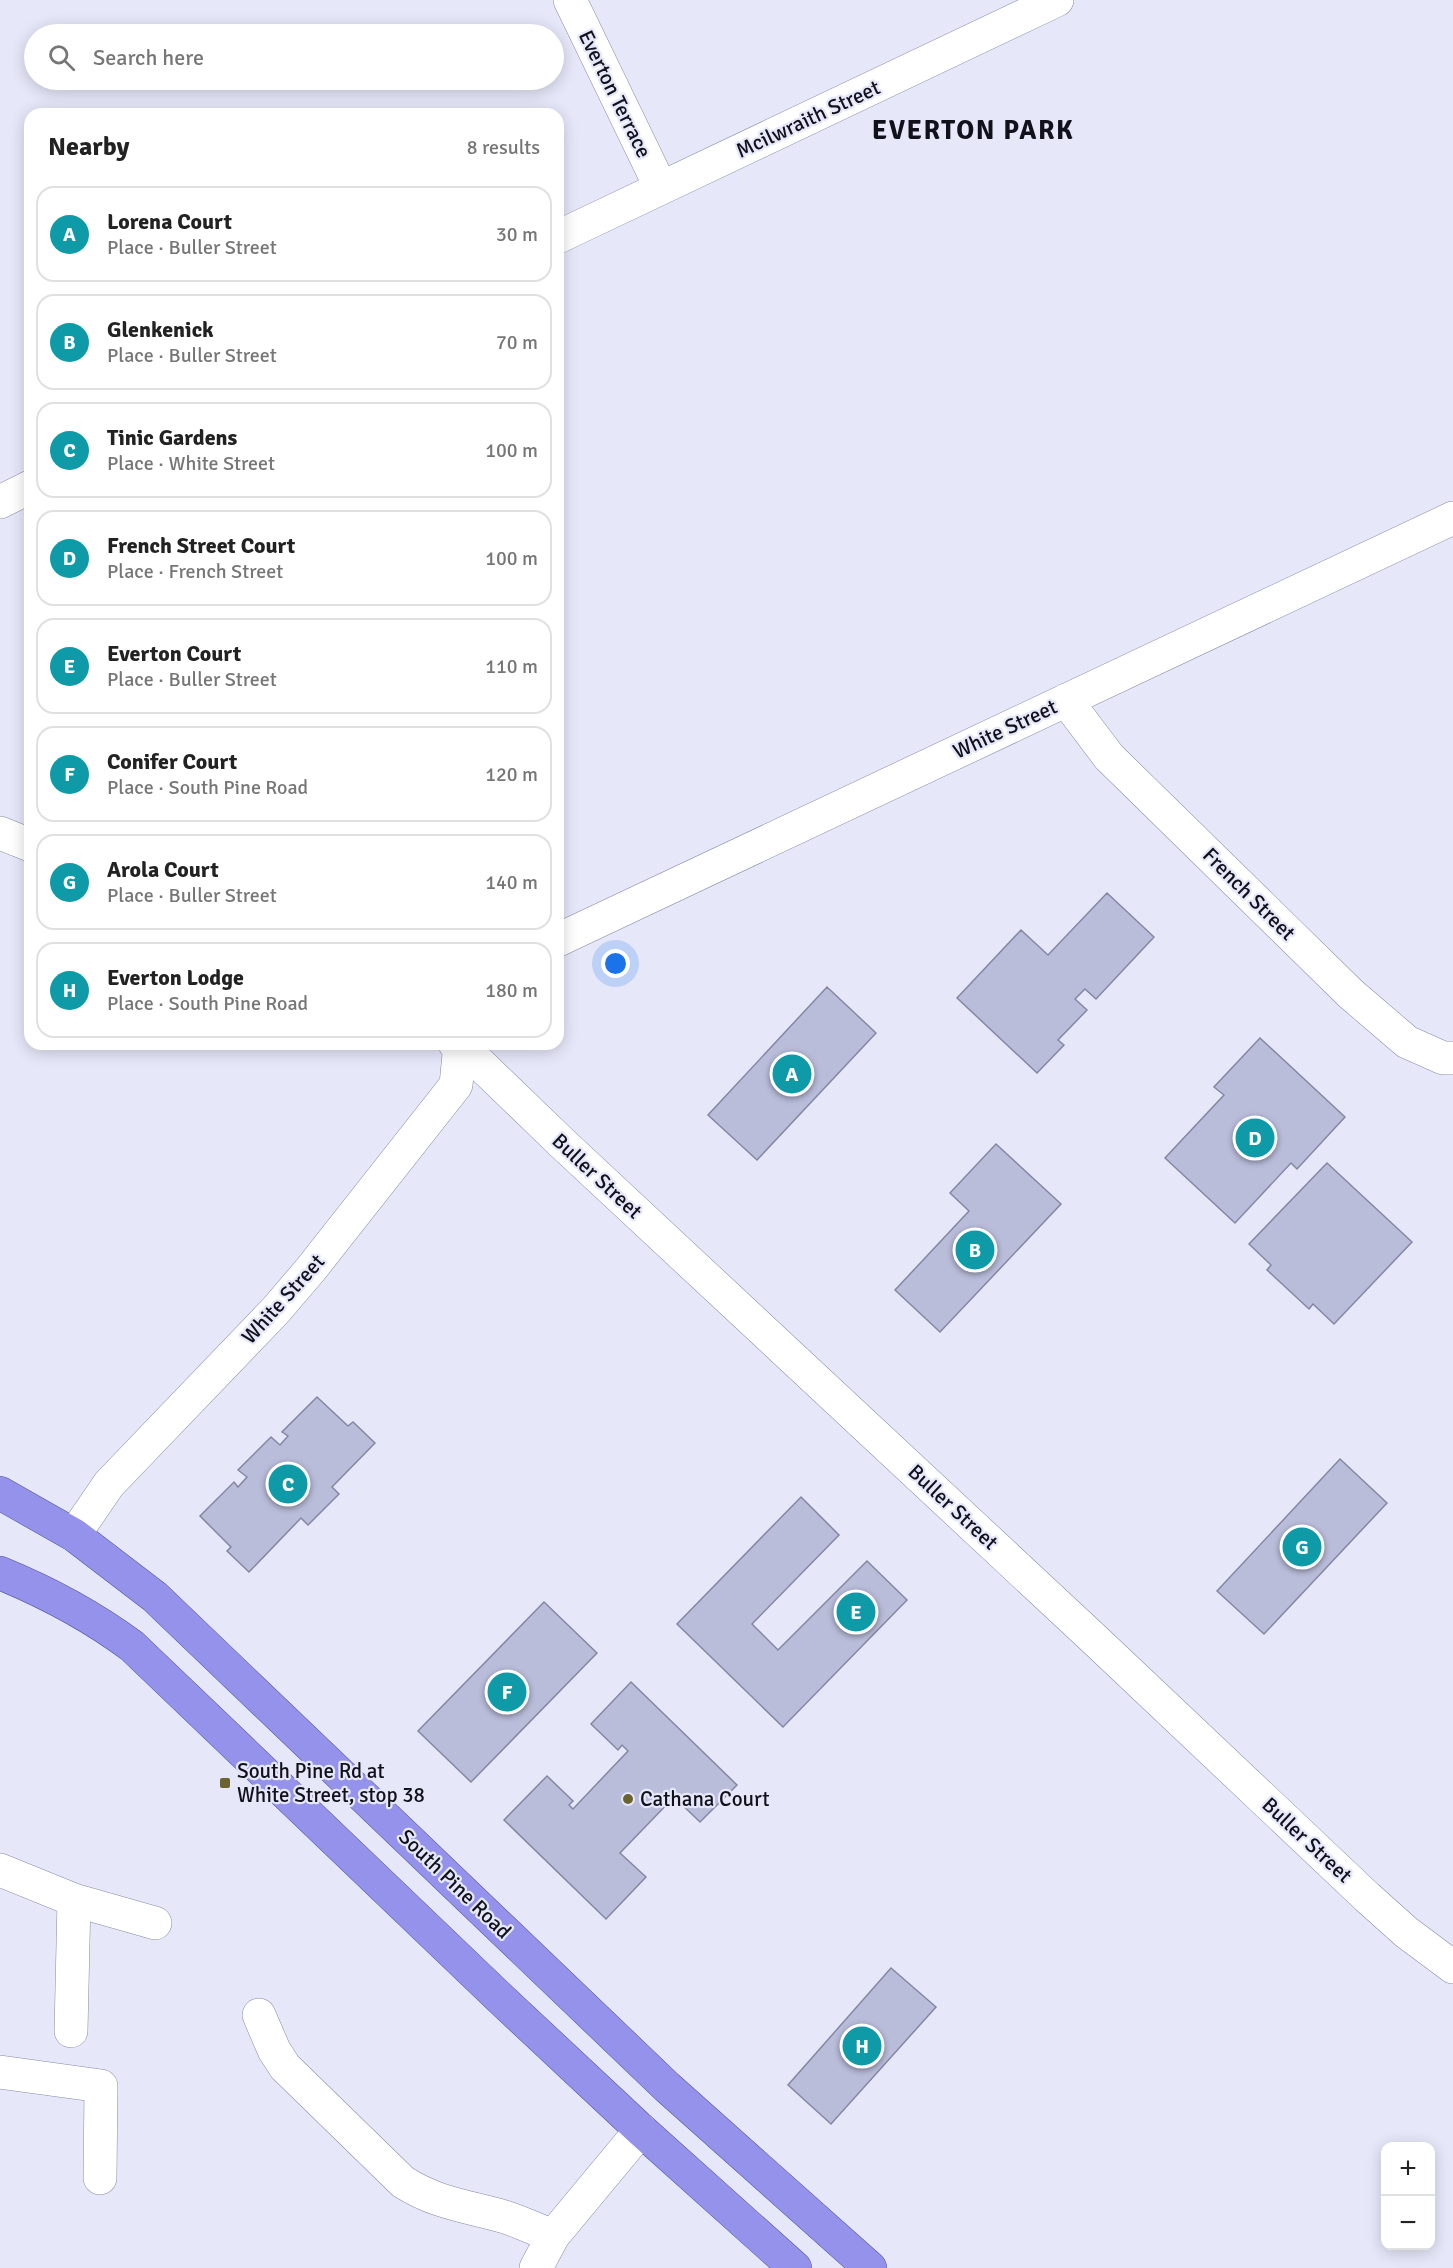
<!DOCTYPE html>
<html lang="en">
<head>
<meta charset="utf-8">
<style>
  body { margin:0; font-family:Signika,sans-serif; background:#f2f2f2; color:#222 }
  .controls { position:absolute; right:18px; bottom:18px; display:grid; overflow:hidden; border-radius:12px; box-shadow:0 3px 15px #0003 }
  .controls button { width:54px; height:54px; display:grid; place-items:center; padding:0; border:0; border-bottom:2px solid #e0e0e0; background:#fff; color:#222; font:30px sans-serif }
  .you { position:absolute; left:616px; top:964px; width:21px; height:21px; margin:-15px; border:4px solid #fff; border-radius:50%; background:#1a73e8; box-shadow:0 0 0 9px #1a73e833 }
  .badge { display:grid; place-items:center; width:39px; height:39px; border-radius:50%; background:#0b8043; color:#fff; font-size:20px; font-weight:700 }
  .pin { position:absolute; translate:-50% -50%; border:3px solid #fff; box-shadow:0 2px 6px #0006 }
  .list { margin:0; padding:0; list-style:none }
  h2 { display:flex; justify-content:space-between; align-items:center; height:78px; margin:0; padding:0 24px; font-size:26px }
  h2 small { font-size:20px; font-weight:400; color:#767676 }
  .list li { display:grid; grid-template-columns:39px 1fr auto; gap:18px; align-items:center; box-sizing:border-box; height:96px; margin:0 12px 12px; padding:0 12px; border:2px solid #e0e0e0; border-radius:18px }
  .list b { display:block; font-size:22px; white-space:nowrap }
  .list p { margin:0; font-size:20px; white-space:nowrap; color:#767676 }
  .list em { font-size:20px; font-style:normal; color:#767676 }
  .icon { flex:none; width:33px; height:33px; fill:none; stroke:currentColor; stroke-width:2; stroke-linecap:round; stroke-linejoin:round }
  .map { position:relative; flex:none; width:1453px; height:2268px; overflow:hidden }
  .search { position:absolute; background:#fff; box-shadow:0 3px 15px #0003; left:24px; top:24px; width:540px; height:66px; display:flex; align-items:center; gap:15px; box-sizing:border-box; padding:0 21px; border-radius:33px; color:#767676; font-size:22px }
  .panel { position:absolute; background:#fff; box-shadow:0 3px 15px #0003; left:24px; top:108px; width:540px; height:942px; border-radius:18px }
  .map>svg:first-child { display:block }
  .building { fill:#babdda; stroke:#8587a2; stroke-width:1.5 }
  .lines { fill:none; stroke-linecap:round; stroke-linejoin:round }
  .minor-casing { stroke:#888aa5; stroke-width:34 }
  .trunk-casing { stroke:#54539e; stroke-width:34 }
  .minor { stroke:#fff; stroke-width:33 }
  .trunk { stroke:#9492ea; stroke-width:33 }
  .poi-dot { fill:#6a632f; stroke:#e6e8fa; stroke-width:2 }
  .labels { text-anchor:middle; stroke-width:4.5; stroke-linejoin:round; paint-order:stroke }
  .street-label { font-size:21px; fill:#10111b; stroke:#e6e8fa }
  .poi-label { font-size:21px; fill:#10111b; stroke:#e6e8fa; text-anchor:start }
  .district-label { font-size:27px; font-weight:bold; letter-spacing:1.5px; fill:#10111b; stroke:#e6e8fa }
</style>
</head>
<body>
<div class="map">
<svg width="1453" height="2268" viewBox="0 0 1453 2268">
  <rect width="100%" height="100%" fill="#e6e8fa"/>
  <path class="building" d="M1107,893L1154,937L1096,999L1085,989L1075,999L1087,1010L1058,1040L1064,1045L1037,1073L957,998L1021,930L1048,955Z
    M827,987L876,1033L757,1160L708,1115Z
    M1260,1038L1345,1117L1297,1169L1291,1163L1235,1223L1165,1158L1224,1095L1214,1087Z
    M996,1144L1061,1204L940,1332L895,1290L969,1211L950,1193Z
    M1327,1163L1412,1242L1334,1324L1313,1304L1309,1309L1267,1270L1271,1265L1249,1244Z
    M317,1397L348,1426L353,1422L375,1443L332,1487L339,1494L308,1525L301,1518L249,1572L227,1551L231,1547L200,1516L234,1482L238,1487L247,1477L238,1470L271,1437L280,1445L288,1436L282,1432Z
    M1340,1459L1387,1503L1264,1634L1217,1591Z
    M801,1497L839,1535L752,1624L778,1650L867,1561L907,1600L783,1727L677,1624Z
    M544,1602L597,1653L471,1782L418,1731Z
    M631,1682L737,1785L700,1822L674,1797L620,1853L646,1877L606,1919L504,1820L547,1776L573,1801L569,1805L573,1809L628,1751L622,1745L618,1750L591,1724Z
    M891,1968L936,2007L831,2124L788,2085Z"/>
  <g class="lines">
    <g class="minor-casing">
      <path id="minor" d="M570,0L661,188
        M558,237L1057,0
        M0,502L30,487
        M1066,700L1109,757L1351,994L1407,1042L1443,1058H1453
        M0,833L30,845
        M558,940L1453,518
        M455,1044L478,1062L562,1143L1093,1638L1367,1897L1406,1932L1453,1967
        M74,1535L109,1484L276,1310L311,1269L456,1085L460,1044
        M0,1870L74,1900L155,1923
        M259,2015L274,2050L285,2067L403,2182C438,2204 467,2206 505,2217C521,2222 537,2230 553,2236
        M71,2031L74,1900
        M0,2072L101,2086L100,2178
        M536,2268L553,2236L641,2130"/>
    </g>
    <g class="trunk-casing">
      <path id="trunk" d="M0,1493L74,1535L155,1597L667,2087L870,2268
        M0,1573C49,1593 90,1615 132,1646L502,2000L641,2130L795,2268"/>
    </g>
    <use href="#minor" class="minor"/>
    <use href="#trunk" class="trunk"/>
  </g>
  <g class="poi-dot">
    <rect x="219" y="1777" width="12" height="12" rx="3"/>
    <circle cx="628" cy="1799" r="6"/>
  </g>
  <g class="labels">
    <g class="street-label">
      <text transform="translate(615 94) rotate(64)" y="7">Everton Terrace</text>
      <text transform="translate(808 119) rotate(-25)" y="7">Mcilwraith Street</text>
      <text transform="translate(1005 729) rotate(-25)" y="7">White Street</text>
      <text transform="translate(1249 894) rotate(45)" y="7">French Street</text>
      <text transform="translate(597 1176) rotate(43)" y="7">Buller Street</text>
      <text transform="translate(283 1299) rotate(-48)" y="7">White Street</text>
      <text transform="translate(953 1507) rotate(43)" y="7">Buller Street</text>
      <text transform="translate(1307 1840) rotate(43)" y="7">Buller Street</text>
      <text transform="translate(455 1884) rotate(44)" y="7">South Pine Road</text>
    </g>
    <g class="poi-label">
      <text x="237" y="1778">South Pine Rd at<tspan x="237" dy="24">White Street, stop 38</tspan></text>
      <text x="640" y="1806">Cathana Court</text>
    </g>
    <g class="district-label">
      <text x="973" y="139">EVERTON PARK</text>
    </g>
  </g>
</svg>
<div class="controls">
<button>+</button>
<button>−</button>
</div>
<div class="you"></div>
<div class="pin badge" style="left:792px;top:1074px;background:#0f9aa8">A</div>
<div class="pin badge" style="left:975px;top:1250px;background:#0f9aa8">B</div>
<div class="pin badge" style="left:288px;top:1484px;background:#0f9aa8">C</div>
<div class="pin badge" style="left:1255px;top:1138px;background:#0f9aa8">D</div>
<div class="pin badge" style="left:856px;top:1612px;background:#0f9aa8">E</div>
<div class="pin badge" style="left:507px;top:1692px;background:#0f9aa8">F</div>
<div class="pin badge" style="left:1302px;top:1547px;background:#0f9aa8">G</div>
<div class="pin badge" style="left:862px;top:2046px;background:#0f9aa8">H</div>
<div class="search"><svg class="icon" aria-label="search" viewBox="0 0 24 24"><circle cx="10" cy="10" r="6"/><path d="M15 15l6 6"/></svg>Search here</div>
<section class="panel">
<h2>Nearby<small>8 results</small></h2>
<ul class="list">
<li><span class="badge" style="background:#0f9aa8">A</span><div><b>Lorena Court</b><p>Place · Buller Street</p></div><em>30 m</em></li>
<li><span class="badge" style="background:#0f9aa8">B</span><div><b>Glenkenick</b><p>Place · Buller Street</p></div><em>70 m</em></li>
<li><span class="badge" style="background:#0f9aa8">C</span><div><b>Tinic Gardens</b><p>Place · White Street</p></div><em>100 m</em></li>
<li><span class="badge" style="background:#0f9aa8">D</span><div><b>French Street Court</b><p>Place · French Street</p></div><em>100 m</em></li>
<li><span class="badge" style="background:#0f9aa8">E</span><div><b>Everton Court</b><p>Place · Buller Street</p></div><em>110 m</em></li>
<li><span class="badge" style="background:#0f9aa8">F</span><div><b>Conifer Court</b><p>Place · South Pine Road</p></div><em>120 m</em></li>
<li><span class="badge" style="background:#0f9aa8">G</span><div><b>Arola Court</b><p>Place · Buller Street</p></div><em>140 m</em></li>
<li><span class="badge" style="background:#0f9aa8">H</span><div><b>Everton Lodge</b><p>Place · South Pine Road</p></div><em>180 m</em></li>
</ul>
</section>
</div>
</body>
</html>
